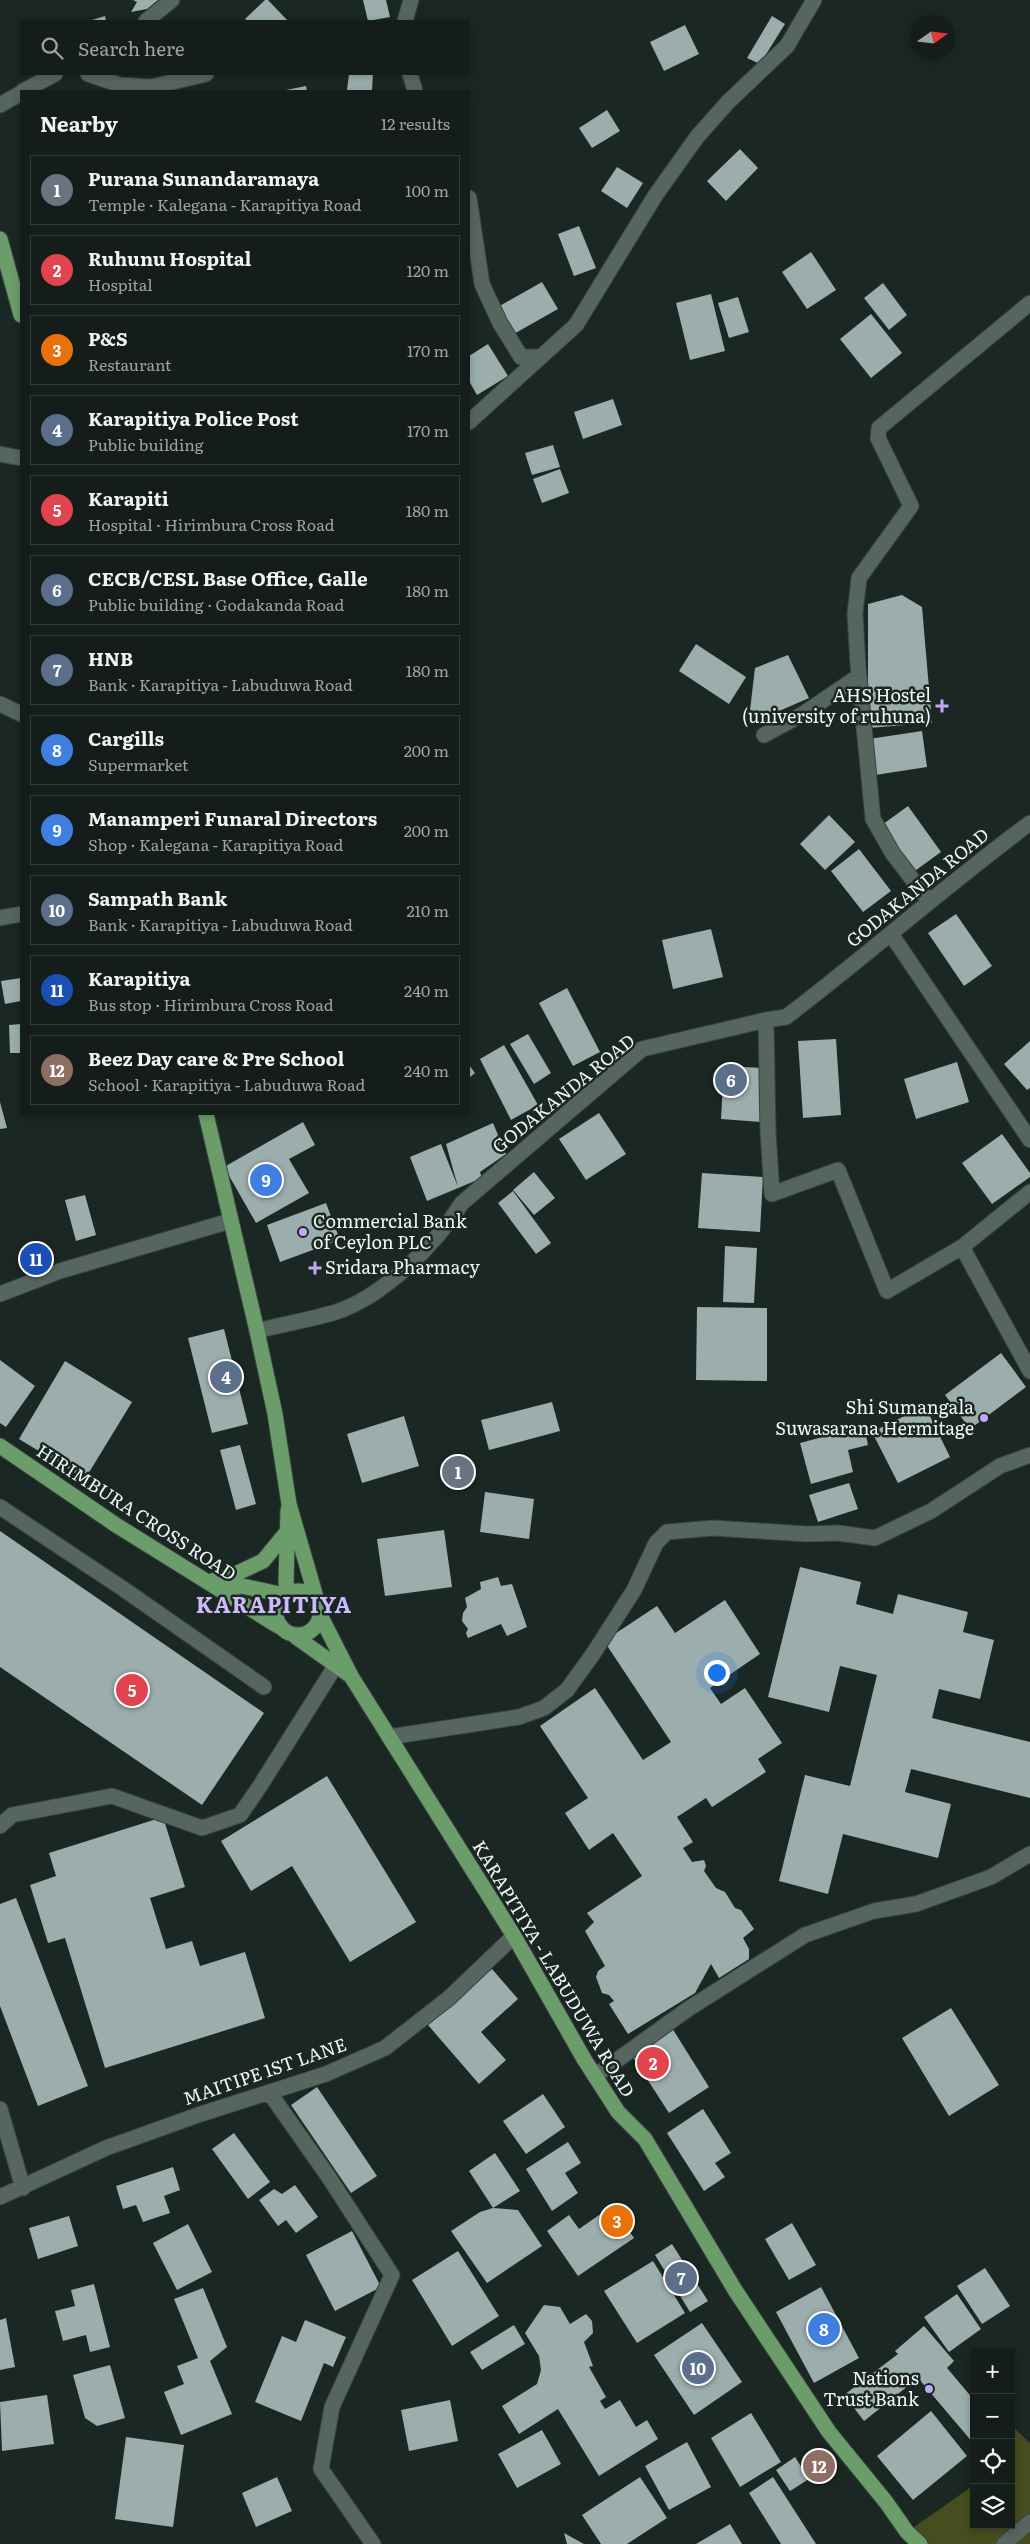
<!DOCTYPE html>
<html lang="en">
<head>
<meta charset="utf-8">
<style>
  body { margin:0; font-family:Literata,serif; background:#1d2623; color:#f1f3f6 }
  .controls { position:absolute; right:15px; bottom:15px; display:grid; overflow:hidden; border-radius:0px; box-shadow:0 2px 8px #0003 }
  .controls button { width:45px; height:45px; display:grid; place-items:center; padding:0; border:0; border-bottom:1px solid #333b39; background:#141d1a; color:#f1f3f6; font:25px sans-serif }
  .compass { position:absolute; left:910px; top:15px; width:45px; height:45px; border-radius:50%; background:#141d1a; box-shadow:0 2px 8px #0003; rotate:76deg }
  .you { position:absolute; left:716px; top:1672px; width:18px; height:18px; margin:-12px; border:4px solid #fff; border-radius:50%; background:#1a73e8; box-shadow:0 0 0 8px #1a73e833 }
  .badge { display:grid; place-items:center; width:32px; height:32px; border-radius:50%; background:#c2a8f3; color:#fff; font-size:16px; font-weight:700 }
  .pin { position:absolute; translate:-50% -50%; border:2px solid #fff; box-shadow:0 1px 5px #0006 }
  .list { margin:0; padding:0; list-style:none }
  h2 { display:flex; justify-content:space-between; align-items:center; height:65px; margin:0; padding:0 20px; font-size:21px }
  h2 small { font-size:16px; font-weight:400; color:#9da2a2 }
  .list li { display:grid; grid-template-columns:32px 1fr auto; gap:15px; align-items:center; box-sizing:border-box; height:70px; margin:0 10px 10px; padding:0 10px; border:1px solid #333b39; border-radius:0px }
  .list b { display:block; font-size:19px; white-space:nowrap }
  .list p { margin:0; font-size:16px; white-space:nowrap; color:#9da2a2 }
  .list em { font-size:16px; font-style:normal; color:#9da2a2 }
  .icon { flex:none; width:28px; height:28px; fill:none; stroke:currentColor; stroke-width:2; stroke-linecap:round; stroke-linejoin:round }
  .map { position:relative; flex:none; width:1030px; height:2544px; overflow:hidden }
  .search { position:absolute; background:#141d1a; box-shadow:0 2px 8px #0003; left:20px; top:20px; width:450px; height:55px; display:flex; align-items:center; gap:12px; box-sizing:border-box; padding:0 18px; border-radius:0px; color:#9da2a2; font-size:19px }
  .panel { position:absolute; background:#141d1a; box-shadow:0 2px 8px #0003; left:20px; top:90px; width:450px; height:1025px; border-radius:0px }
  .map>svg:first-child { display:block }
  .green { fill:#464d1e }
  .building { fill:#9cadad }
  .lines { fill:none; stroke-linecap:round; stroke-linejoin:round }
  .minor-casing { stroke:#38433f; stroke-width:17 }
  .major-casing { stroke:#38433f; stroke-width:17 }
  .minor { stroke:#57655f; stroke-width:15 }
  .major { stroke:#6b9d6b; stroke-width:15 }
  .poi-dot { fill:#c2a8f3; stroke:#1b2722; stroke-width:2 }
  .labels { text-anchor:middle; stroke-width:5; stroke-linejoin:round; paint-order:stroke }
  .poi-label { font-size:18px; fill:#eff6f3; stroke:#1b2722; text-anchor:end }
  .street-label { font-size:18px; fill:#eff6f3; stroke:#1b2722 }
  .district-label { font-size:22px; font-weight:bold; letter-spacing:1px; fill:#d0b8fe; stroke:#1b2722 }
</style>
</head>
<body>
<div class="map">
<svg width="1030" height="2544" viewBox="0 0 1030 2544">
  <rect width="100%" height="100%" fill="#1b2722"/>
  <path class="green" d="M1015,2429L1030,2443V2544H920L907,2532L974,2485V2525H1011V2436Z"/>
  <path class="building" d="M133,0H158L147,9L131,12L137,2Z
    M265,0H268L288,21H248L245,19Z
    M363,0H386L390,17L368,21Z
    M105,16L106,21H89Z
    M772,16L785,24L760,64L747,58Z
    M685,25L699,54L664,71L650,42Z
    M349,74H373L372,90H347Z
    M306,86L307,91H286V90Z
    M607,110L620,131L592,148L579,128Z
    M740,149L758,168L726,201L707,181Z
    M617,167L643,183L627,208L601,191Z
    M579,226L596,268L574,276L558,234Z
    M811,252L836,290L807,309L782,272Z
    M542,282L558,309L512,335L496,308Z
    M883,283L907,315L889,330L864,298Z
    M711,294L725,351L690,360L676,303Z
    M738,297L749,332L729,338L718,303Z
    M871,314L902,353L871,378L840,339Z
    M488,344L508,376L477,395L469,381V356Z
    M613,399L622,425L583,439L574,412Z
    M553,445L560,467L532,475L525,453Z
    M560,469L569,493L542,503L533,479Z
    M902,595L922,607L932,723L868,728V604Z
    M696,644L746,677L729,704L679,671Z
    M788,655L809,698L770,715L750,710L755,668Z
    M922,731L927,767L875,775L869,739Z
    M908,806L941,852L912,873L879,827Z
    M829,815L855,842L825,870L800,844Z
    M859,849L891,891L863,912L831,871Z
    M956,914L992,966L964,986L928,933Z
    M711,929L723,977L673,989L662,940Z
    M21,978V1001L5,1004L1,981Z
    M567,988L600,1052L573,1066L539,1003Z
    M21,1024V1053H10L9,1025Z
    M528,1034L551,1073L534,1084L510,1044Z
    M836,1039L841,1115L803,1118L798,1041Z
    M1030,1041V1088L1027,1090L1004,1064Z
    M504,1045L538,1105L511,1120L480,1059Z
    M957,1062L969,1102L916,1119L904,1079Z
    M469,1065L475,1073L469,1078Z
    M724,1066L764,1068L761,1122L721,1119Z
    M0,1102L7,1128L0,1129Z
    M599,1113L626,1154L586,1180L559,1139Z
    M303,1122L315,1145L289,1159L309,1193L256,1223L224,1167Z
    M493,1123L506,1154L480,1172L482,1178L427,1201L410,1157L441,1144L458,1187L446,1144Z
    M1002,1134L1030,1173V1177L992,1204L962,1163Z
    M534,1172L555,1198L534,1215L513,1190Z
    M702,1173L763,1177L760,1232L698,1228Z
    M513,1191L551,1243L536,1254L498,1203Z
    M85,1195L96,1235L76,1241L65,1200Z
    M326,1203L340,1240L280,1262L267,1225Z
    M725,1246L757,1248L754,1303L723,1302Z
    M697,1307L767,1308V1381L696,1380Z
    M224,1329L248,1424L212,1433L188,1338Z
    M1001,1353L1026,1387L970,1429L945,1395Z
    M0,1360L35,1386L6,1427L0,1423Z
    M65,1361L132,1402L85,1479L19,1439Z
    M552,1402L560,1431L489,1450L481,1420Z
    M925,1406L950,1457L898,1483L872,1432Z
    M404,1416L419,1466L362,1483L347,1434Z
    M864,1426L868,1445L848,1450L853,1472L811,1484L800,1443Z
    M240,1445L256,1504L236,1510L220,1450Z
    M849,1483L858,1509L818,1522L809,1495Z
    M485,1492L534,1499L529,1539L480,1532Z
    M444,1530L452,1587L385,1596L377,1539Z
    M0,1531L264,1713L202,1805L0,1667Z
    M800,1567L861,1582L856,1604L893,1614L898,1594L968,1612L963,1632L994,1640L980,1699L939,1689L932,1718L1030,1742V1798L911,1769L905,1792L951,1804L938,1858L843,1834L828,1894L779,1881L805,1775L850,1786L877,1675L840,1666L829,1712L768,1697Z
    M498,1577L501,1586L512,1584L527,1627L507,1636L501,1624L468,1638L466,1633L468,1629L462,1621L463,1613L467,1607L465,1598L481,1589L480,1582Z
    M725,1600L760,1654L710,1688L721,1704L745,1688L782,1743L758,1759L766,1772L712,1807L706,1798L677,1817L693,1842L683,1848L692,1862L704,1860L706,1866L704,1871L716,1888L725,1892L735,1908L741,1910L754,1929L743,1938L749,1949V1959L719,1978L711,1964L695,1993L628,2034L609,2004L614,2001L609,1995L602,1993L596,1977L598,1971L605,1966L585,1931L594,1922L587,1913L642,1876L613,1833L589,1850L565,1813L588,1798L540,1726L595,1688L643,1760L671,1742L604,1641L657,1606L675,1633Z
    M327,1776L416,1922L350,1962L292,1866L251,1891L221,1841Z
    M163,1817L185,1887L150,1898L166,1949L192,1941L200,1966L245,1952L265,2018L105,2068L65,1938L48,1943L30,1885L56,1876L49,1853Z
    M16,1898L88,2086L38,2106L0,2006V1904Z
    M492,1969L518,1999L481,2032L506,2060L479,2084L428,2025Z
    M951,2008L999,2085L949,2116L902,2038Z
    M672,2028L709,2087L669,2113L631,2054Z
    M317,2087L377,2176L351,2193L291,2105Z
    M543,2094L565,2127L526,2154L503,2121Z
    M703,2109L731,2153L715,2163L725,2177L704,2191L667,2133Z
    M234,2133L270,2182L248,2199L212,2149Z
    M568,2142L581,2163L565,2173L578,2193L552,2211L526,2169Z
    M495,2153L520,2191L493,2208L469,2171Z
    M173,2167L180,2190L164,2196L170,2213L143,2222L136,2205L123,2209L116,2186Z
    M295,2185L318,2217L296,2233L286,2220L278,2226L259,2200L274,2189L282,2194Z
    M612,2206L634,2238L578,2276L547,2231L569,2215L579,2229Z
    M493,2208L518,2210L542,2246L487,2283L451,2231L480,2212Z
    M69,2216L78,2246L38,2259L29,2228Z
    M792,2223L816,2265L789,2280L765,2239Z
    M188,2224L212,2272L177,2290L153,2243Z
    M352,2231L381,2287L335,2311L306,2255Z
    M672,2244L708,2301L690,2312L655,2255Z
    M458,2251L499,2316L452,2346L412,2280Z
    M653,2261L685,2313L637,2343L604,2291Z
    M985,2268L1010,2306L982,2324L957,2286Z
    M94,2284L110,2347L90,2352L86,2335L63,2341L55,2311L75,2306L71,2290Z
    M821,2287L859,2358L814,2383L776,2312Z
    M203,2288L227,2347L210,2361L232,2414L181,2435L164,2392L184,2384L177,2366L198,2358L174,2299Z
    M957,2294L981,2329L949,2352L924,2317Z
    M544,2305L560,2307L570,2324L586,2314L592,2321L593,2333L584,2342L593,2366L589,2367L606,2397L600,2401L605,2409L620,2400L636,2427L647,2420L658,2439L599,2476L558,2409L519,2434L502,2406L537,2384L541,2370L539,2356L525,2333Z
    M6,2318L15,2367L0,2370V2320Z
    M305,2320L346,2337L333,2367L324,2363L301,2421L255,2402L282,2336L296,2342Z
    M702,2323L742,2382L694,2415L654,2355Z
    M514,2325L525,2344L482,2370L470,2352Z
    M924,2326L954,2361L947,2368L974,2400V2444L918,2378L864,2421L844,2395L898,2354L895,2351Z
    M110,2365L125,2418L97,2426L85,2418L73,2375Z
    M47,2395L54,2444L2,2451L0,2402Z
    M450,2400L458,2441L409,2451L401,2410Z
    M931,2411L967,2456L913,2500L877,2456Z
    M751,2413L781,2462L740,2487L711,2438Z
    M542,2430L561,2464L517,2488L498,2454Z
    M126,2437L184,2445L173,2527L115,2519Z
    M687,2442L711,2487L669,2510L645,2466Z
    M795,2457L809,2479L790,2491L776,2470Z
    M277,2477L292,2511L256,2527L242,2493Z
    M640,2477L667,2518L627,2544H601L582,2515Z
    M773,2477L816,2544H781L749,2493Z
    M730,2524L742,2544H696Z
    M564,2533L584,2544H567Z"/>
  <g class="lines">
    <g class="minor-casing">
      <path id="minor" d="M146,21L172,0
        M405,21L411,0
        M88,74L120,85L151,87L206,74
        M410,74L415,91
        M23,91L55,74
        M0,105L21,93
        M469,198L482,284L500,323L521,357H541
        M469,422L576,325L655,196L697,137L728,102L787,46L814,0
        M0,454L21,458
        M0,704L21,714
        M764,735L803,714L859,676
        M929,901L893,854L873,819L858,666L855,613L859,578L911,506L878,438L879,428L1030,303
        M0,918L21,914
        M891,934L1030,1140
        M766,1020L768,1132L772,1194L838,1170L887,1291L962,1247
        M1030,1192L962,1247L1030,1371
        M0,1294L60,1271L230,1221
        M257,1331C283,1324 310,1320 336,1312C384,1296 435,1245 462,1203L642,1049L766,1020L786,1017C869,954 946,885 1030,823
        M0,1507L122,1588L264,1687
        M389,1737L519,1717L544,1708L567,1690L593,1654L634,1590L656,1543L667,1532L713,1528L807,1534L838,1533L875,1538L931,1511L1000,1466L1030,1455
        M0,1826L12,1815L112,1796L202,1828L240,1815L260,1786L336,1665
        M595,2076L688,2009L805,1935L874,1911L916,1904L991,1877L1030,1854
        M269,2092L328,2176L392,2275L332,2407L321,2469L373,2544
        M0,2109L23,2188
        M0,2197L106,2148L198,2115L326,2074L385,2048L449,1998L514,1936
        M1004,2544L1030,2522"/>
    </g>
    <g class="major-casing">
      <path id="major" d="M0,239L21,315
        M206,1114L257,1331L275,1414L289,1504L318,1604
        M0,1446L116,1525L278,1626
        M214,1580L231,1576L263,1561L286,1533
        M219,1581L284,1595
        M276 1613a22 22 0 1 1 44 0a22 22 0 1 1-44 0Z
        M288,1593L286,1583L288,1510
        M320,1615L351,1676L514,1936L584,2059L618,2112L645,2139L735,2290L829,2432L886,2502L907,2532L920,2544
        M296,1637L348,1674"/>
    </g>
    <use href="#minor" class="minor"/>
    <use href="#major" class="major"/>
  </g>
  <g class="poi-dot">
    <path d="M939.5 698.5h5v5h5v5h-5v5h-5v-5h-5v-5h5z"/>
    <circle cx="303" cy="1232" r="5"/>
    <path d="M312.5 1260.5h5v5h5v5h-5v5h-5v-5h-5v-5h5z"/>
    <circle cx="984" cy="1418" r="5"/>
    <circle cx="929" cy="2389" r="5"/>
  </g>
  <g class="labels">
    <g class="poi-label">
      <text x="931" y="702">AHS Hostel<tspan x="931" dy="21">(university of ruhuna)</tspan></text>
      <text x="313" y="1228" text-anchor="start">Commercial Bank<tspan x="313" dy="21">of Ceylon PLC</tspan></text>
      <text x="325" y="1274" text-anchor="start">Sridara Pharmacy</text>
      <text x="974" y="1414">Shi Sumangala<tspan x="974" dy="21">Suwasarana Hermitage</tspan></text>
      <text x="919" y="2385">Nations<tspan x="919" dy="21">Trust Bank</tspan></text>
    </g>
    <g class="street-label">
      <text transform="translate(918 888) rotate(-39)" y="6">GODAKANDA ROAD</text>
      <text transform="translate(564 1094) rotate(-39)" y="6">GODAKANDA ROAD</text>
      <text transform="translate(136 1513) rotate(33)" y="6">HIRIMBURA CROSS ROAD</text>
      <text transform="translate(553 1969) rotate(59)" y="6">KARAPITIYA - LABUDUWA ROAD</text>
      <text transform="translate(265 2072) rotate(-19)" y="6">MAITIPE 1ST LANE</text>
    </g>
    <g class="district-label">
      <text x="274" y="1613">KARAPITIYA</text>
    </g>
  </g>
</svg>
<div class="controls">
<button>+</button>
<button>−</button>
<button><svg class="icon" aria-label="locate" viewBox="0 0 24 24"><circle cx="12" cy="12" r="6"/><path d="M12 2v4M12 18v4M2 12h4M18 12h4"/></svg></button>
<button><svg class="icon" aria-label="layers" viewBox="0 0 24 24"><path d="M12 4l9 5-9 5-9-5zM3 14l9 5 9-5"/></svg></button>
</div>
<svg class="compass" viewBox="-18 -18 36 36"><path d="M0-13l5 13h-10z" fill="#e53935"/><path d="M0 13l5-13h-10z" fill="#9da2a2"/></svg>
<div class="you"></div>
<div class="pin badge" style="left:458px;top:1472px;background:#6b7280">1</div>
<div class="pin badge" style="left:653px;top:2063px;background:#e0444e">2</div>
<div class="pin badge" style="left:617px;top:2221px;background:#e8710a">3</div>
<div class="pin badge" style="left:226px;top:1377px;background:#5c6f8a">4</div>
<div class="pin badge" style="left:132px;top:1690px;background:#e0444e">5</div>
<div class="pin badge" style="left:731px;top:1080px;background:#5c6f8a">6</div>
<div class="pin badge" style="left:681px;top:2278px;background:#5c6f8a">7</div>
<div class="pin badge" style="left:824px;top:2329px;background:#3f7fe0">8</div>
<div class="pin badge" style="left:266px;top:1180px;background:#3f7fe0">9</div>
<div class="pin badge" style="left:698px;top:2368px;background:#5c6f8a">10</div>
<div class="pin badge" style="left:36px;top:1259px;background:#1a4fb4">11</div>
<div class="pin badge" style="left:819px;top:2466px;background:#8d6e63">12</div>
<div class="search"><svg class="icon" aria-label="search" viewBox="0 0 24 24"><circle cx="10" cy="10" r="6"/><path d="M15 15l6 6"/></svg>Search here</div>
<section class="panel">
<h2>Nearby<small>12 results</small></h2>
<ul class="list">
<li><span class="badge" style="background:#6b7280">1</span><div><b>Purana Sunandaramaya</b><p>Temple · Kalegana - Karapitiya Road</p></div><em>100 m</em></li>
<li><span class="badge" style="background:#e0444e">2</span><div><b>Ruhunu Hospital</b><p>Hospital</p></div><em>120 m</em></li>
<li><span class="badge" style="background:#e8710a">3</span><div><b>P&amp;S</b><p>Restaurant</p></div><em>170 m</em></li>
<li><span class="badge" style="background:#5c6f8a">4</span><div><b>Karapitiya Police Post</b><p>Public building</p></div><em>170 m</em></li>
<li><span class="badge" style="background:#e0444e">5</span><div><b>Karapiti</b><p>Hospital · Hirimbura Cross Road</p></div><em>180 m</em></li>
<li><span class="badge" style="background:#5c6f8a">6</span><div><b>CECB/CESL Base Office, Galle</b><p>Public building · Godakanda Road</p></div><em>180 m</em></li>
<li><span class="badge" style="background:#5c6f8a">7</span><div><b>HNB</b><p>Bank · Karapitiya - Labuduwa Road</p></div><em>180 m</em></li>
<li><span class="badge" style="background:#3f7fe0">8</span><div><b>Cargills</b><p>Supermarket</p></div><em>200 m</em></li>
<li><span class="badge" style="background:#3f7fe0">9</span><div><b>Manamperi Funaral Directors</b><p>Shop · Kalegana - Karapitiya Road</p></div><em>200 m</em></li>
<li><span class="badge" style="background:#5c6f8a">10</span><div><b>Sampath Bank</b><p>Bank · Karapitiya - Labuduwa Road</p></div><em>210 m</em></li>
<li><span class="badge" style="background:#1a4fb4">11</span><div><b>Karapitiya</b><p>Bus stop · Hirimbura Cross Road</p></div><em>240 m</em></li>
<li><span class="badge" style="background:#8d6e63">12</span><div><b>Beez Day care &amp; Pre School</b><p>School · Karapitiya - Labuduwa Road</p></div><em>240 m</em></li>
</ul>
</section>
</div>
</body>
</html>
